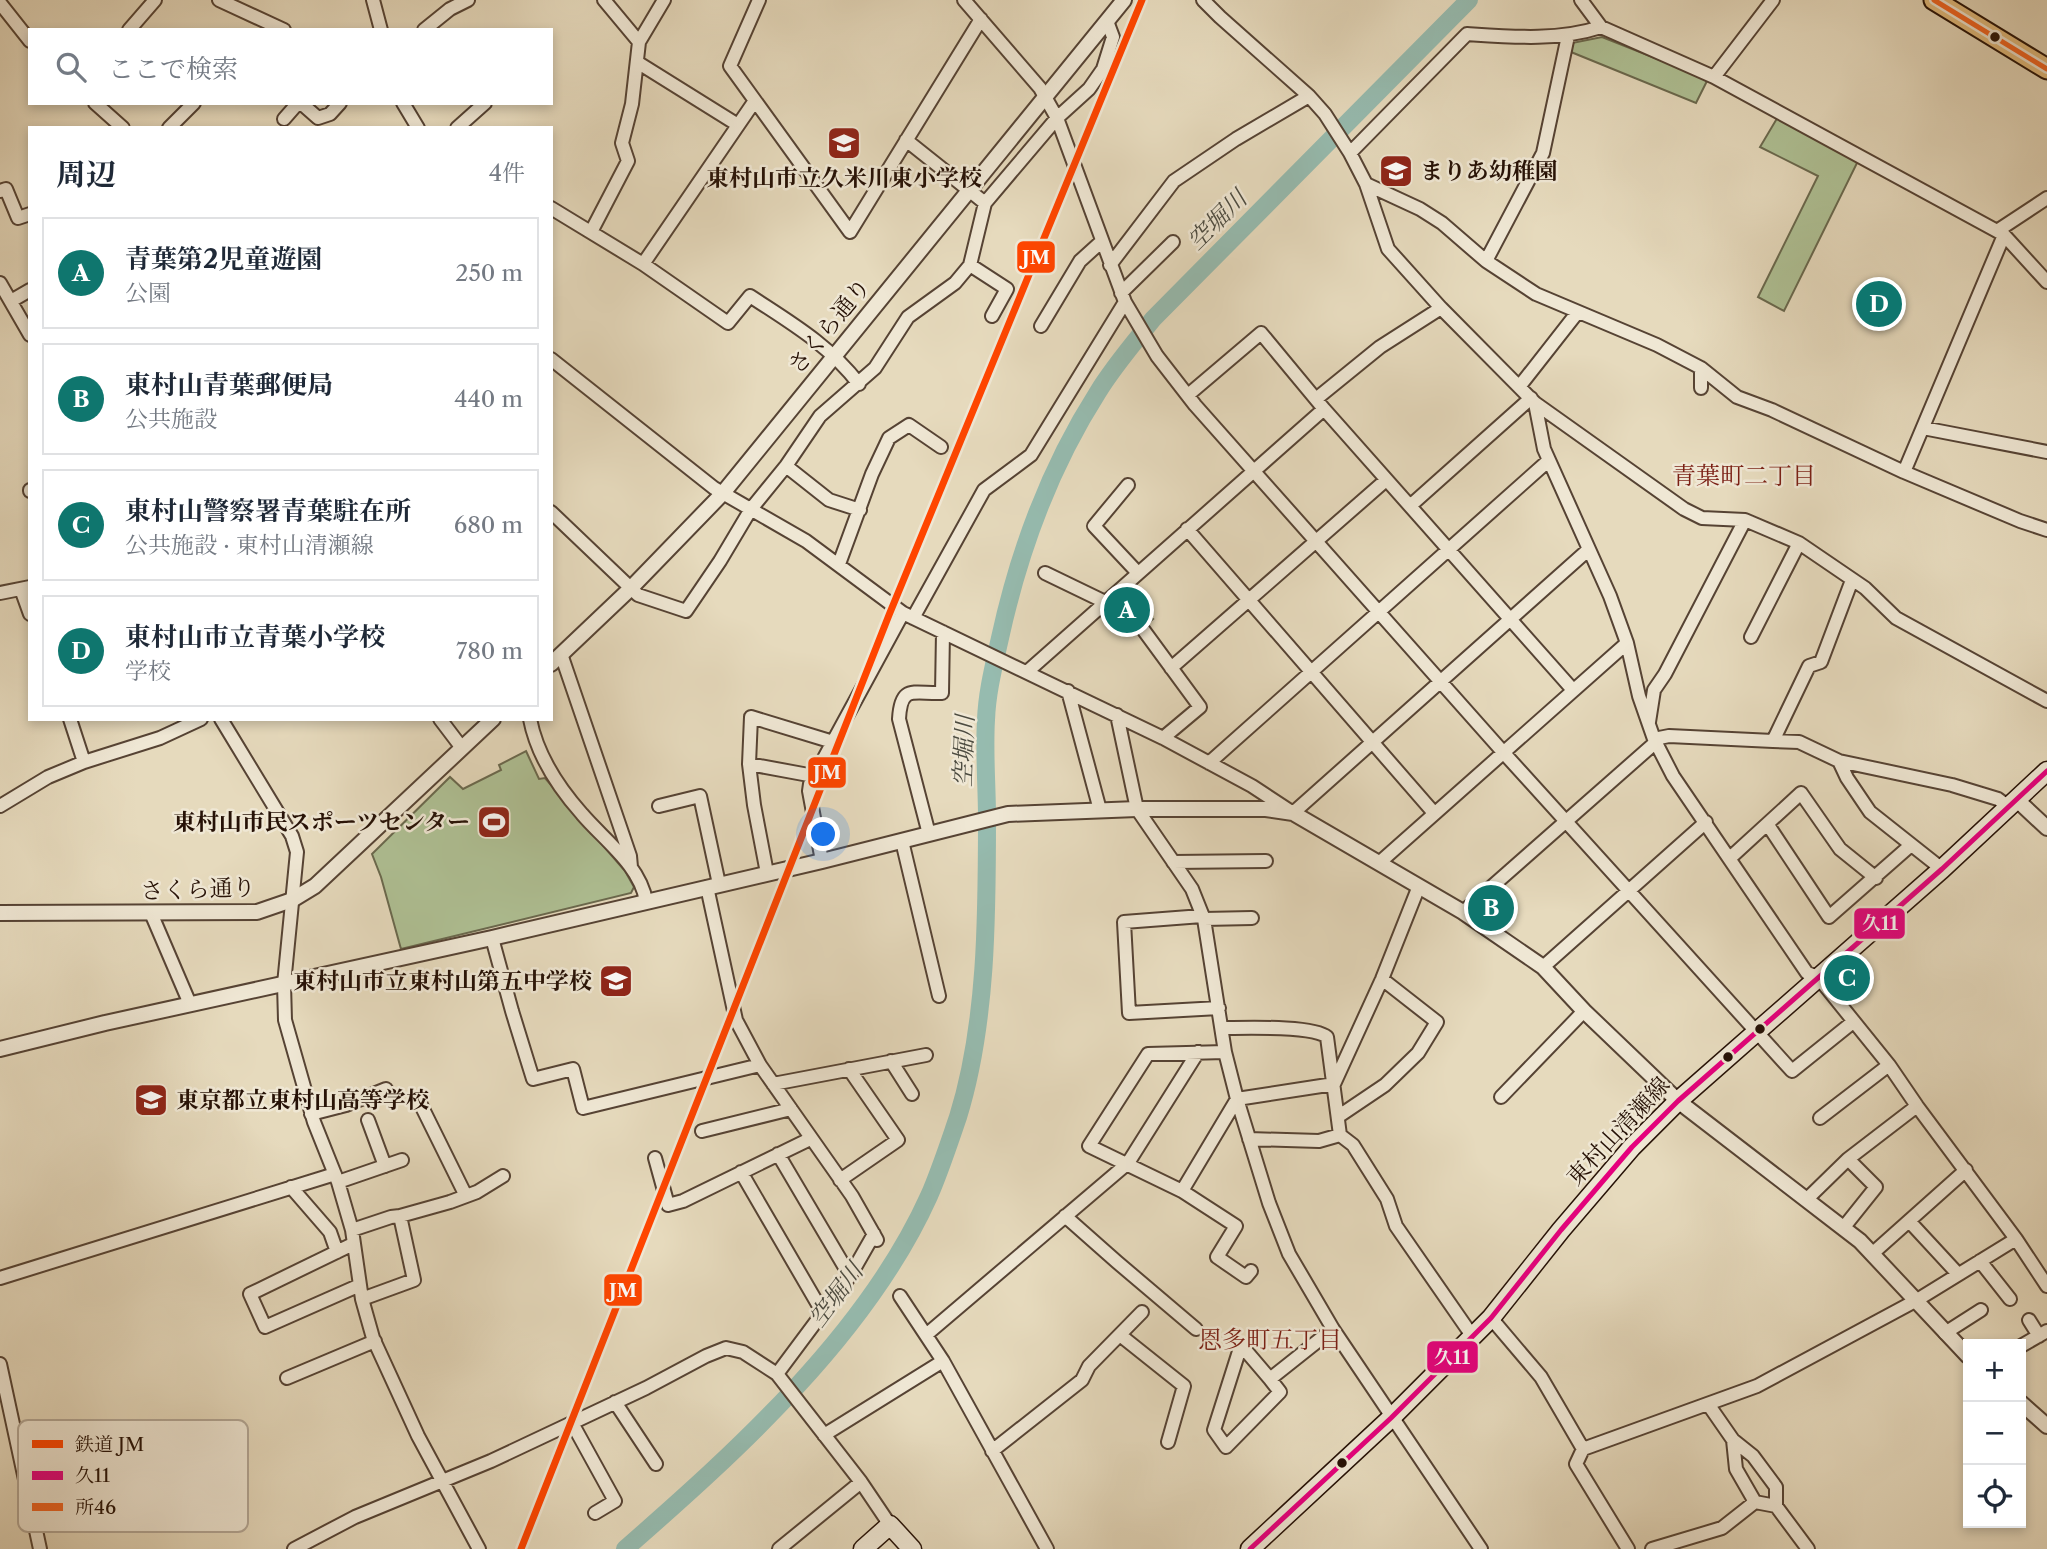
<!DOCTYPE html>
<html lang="ja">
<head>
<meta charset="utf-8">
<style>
  body { margin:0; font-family:"Libre Caslon Text","Noto Serif JP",serif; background:#f2f2f3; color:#1f2937 }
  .controls { position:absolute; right:21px; bottom:21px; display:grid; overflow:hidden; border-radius:0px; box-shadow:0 4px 10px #0003 }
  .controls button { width:63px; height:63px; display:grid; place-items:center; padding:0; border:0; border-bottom:2px solid #e0e1e3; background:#fff; color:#1f2937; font:35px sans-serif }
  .you { position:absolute; left:824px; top:835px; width:24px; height:24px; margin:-18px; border:5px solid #fff; border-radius:50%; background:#1a73e8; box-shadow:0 0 0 10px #1a73e833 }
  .badge { display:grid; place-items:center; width:46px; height:46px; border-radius:50%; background:#0f766e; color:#fff; font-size:23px; font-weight:700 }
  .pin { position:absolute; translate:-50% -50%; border:4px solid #fff; box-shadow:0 2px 7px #0006 }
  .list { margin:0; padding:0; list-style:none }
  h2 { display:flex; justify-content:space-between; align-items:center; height:91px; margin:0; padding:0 28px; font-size:30px }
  h2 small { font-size:23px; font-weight:400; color:#747a83 }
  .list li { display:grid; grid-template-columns:46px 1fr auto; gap:21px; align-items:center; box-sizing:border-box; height:112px; margin:0 14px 14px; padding:0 14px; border:2px solid #e0e1e3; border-radius:0px }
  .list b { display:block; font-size:26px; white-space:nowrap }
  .list p { margin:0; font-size:23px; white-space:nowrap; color:#747a83 }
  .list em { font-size:23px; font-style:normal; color:#747a83 }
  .icon { flex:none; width:38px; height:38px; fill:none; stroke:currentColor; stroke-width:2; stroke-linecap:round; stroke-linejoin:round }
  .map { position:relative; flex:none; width:2047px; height:1549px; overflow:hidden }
  .search { position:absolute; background:#fff; box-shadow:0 4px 10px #0003; left:28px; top:28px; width:525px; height:77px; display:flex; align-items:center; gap:18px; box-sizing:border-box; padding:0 24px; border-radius:0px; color:#747a83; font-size:26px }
  .panel { position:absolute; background:#fff; box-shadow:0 4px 10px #0003; left:28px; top:126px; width:525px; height:595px; border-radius:0px }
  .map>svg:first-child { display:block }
  .green { fill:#afc195; stroke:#6a694e; stroke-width:2 }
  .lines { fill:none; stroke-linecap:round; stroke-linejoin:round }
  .river { stroke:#96bbaf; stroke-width:18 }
  .minor-casing { stroke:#564334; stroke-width:16 }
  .tertiary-casing { stroke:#564334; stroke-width:18 }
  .secondary-casing { stroke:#261106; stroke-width:21 }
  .primary-casing { stroke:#261106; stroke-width:23 }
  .minor { stroke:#efe7d4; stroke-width:12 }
  .tertiary { stroke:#efe7d4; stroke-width:14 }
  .secondary { stroke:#efe7d4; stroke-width:18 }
  .primary { stroke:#e3bd7e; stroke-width:19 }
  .bus-1-casing { stroke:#efe7d4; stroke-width:10 }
  .bus-2-casing { stroke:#efe7d4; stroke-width:10 }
  .bus-1 { stroke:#e5007d; stroke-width:5 }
  .bus-2 { stroke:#f26522; stroke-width:5 }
  .rail-1-casing { stroke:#efe7d4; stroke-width:12 }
  .rail-1 { stroke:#ff4500; stroke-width:7 }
  .bus-dot { fill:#261106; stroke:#efe7d4; stroke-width:2.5 }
  .labels { text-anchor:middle; stroke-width:5; stroke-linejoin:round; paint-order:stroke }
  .poi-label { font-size:23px; font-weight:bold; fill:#261106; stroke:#efe7d4; text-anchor:start }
  .street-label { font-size:23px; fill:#261106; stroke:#efe7d4 }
  .water-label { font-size:24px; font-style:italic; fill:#4d4c41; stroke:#efe7d4 }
  .neighbourhood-label { font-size:24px; fill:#7a1f14; stroke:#efe7d4 }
  .key { fill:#efe7d4; stroke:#b3a796; stroke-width:2 }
  .key-label { font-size:19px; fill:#261106 }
  .line-badge { stroke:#efe7d4; stroke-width:2.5 }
  .badge-label { font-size:19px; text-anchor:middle; font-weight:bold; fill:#fff }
</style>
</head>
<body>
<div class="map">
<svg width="2047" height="1549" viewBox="0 0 2047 1549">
  <rect width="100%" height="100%" fill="#e6dabd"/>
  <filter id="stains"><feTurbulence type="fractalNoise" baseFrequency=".00286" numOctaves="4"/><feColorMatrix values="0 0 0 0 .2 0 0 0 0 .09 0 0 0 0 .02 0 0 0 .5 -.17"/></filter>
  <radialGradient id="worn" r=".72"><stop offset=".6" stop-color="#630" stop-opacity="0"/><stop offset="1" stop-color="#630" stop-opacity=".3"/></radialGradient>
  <path class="green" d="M1602,37L1708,79L1696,103L1571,52L1572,43Z
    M1779,115L1859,159L1784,311L1758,297L1818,176L1760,147Z
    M1118,590L1153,619L1142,628L1121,622L1105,602Z
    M526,751L539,779L545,778L625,871L634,887L631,893L401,949L381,877L372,854L450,777L463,789L501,770L499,765Z"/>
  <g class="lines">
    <path class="river" d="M625,1549C737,1451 867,1334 929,1196C940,1171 949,1143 958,1117C987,1024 987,915 987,818C987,786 984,753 986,720C987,692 994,665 1000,638C1019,551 1050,467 1098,392C1114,366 1134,343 1153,319L1469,0"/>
    <g class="minor-casing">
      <path id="minor" d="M219,0L284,30
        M373,0L381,30
        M604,0L639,42
        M759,0L730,66L850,232L981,19
        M964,0L1040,88L1057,118L1125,302L1157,356L1195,405L1503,752L1792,1071L1853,1022
        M1203,0L1220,17L1309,96L1325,114L1350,153L1366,184L1388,249L1441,308L1535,403L1684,509L1702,518L1745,520L1799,543L1865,588L1896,618L2047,701
        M1581,0L1601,27L1714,77L1997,231L2004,235L2047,282
        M0,3L30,41
        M129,30L155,0
        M424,30L450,9L468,0
        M637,62L738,125
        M1714,77L1773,0
        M95,103L123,128
        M301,103L318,118L330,114L340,103
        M403,103L418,128
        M284,119L298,103
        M169,128L194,103
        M457,128L485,103
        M906,140L985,203
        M1350,153L1467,34C1512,37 1558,41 1601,27
        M1366,184L1420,209L1442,223L1486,261L1536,294L1657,345L1701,368L1737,397L1772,410L1904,472L2020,521L2047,530
        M0,191L6,189L18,218L30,214
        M551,208L643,264L728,323L750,296C791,323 828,344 859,384
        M1997,231L2047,198
        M591,232L628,161L622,143L632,104L639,42L664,0
        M1486,261L1543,153L1568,36
        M643,264L754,102
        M970,265L1007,289L992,316
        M1110,265L1174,181L1236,139L1309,96
        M0,283L30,335
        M1121,293L1173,242
        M11,301L30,290
        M1041,326L1080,261L1101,242
        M551,359L714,488L806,541L903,613L1163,738L1252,786L1293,813L1588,550
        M1519,387L1577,313
        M1701,388V368
        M1188,395L1261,333L1324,409L1573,690
        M1316,399L1380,347L1441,308
        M1535,403L1544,449L1610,596L1627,643L1639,696L1654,739L1673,776L1807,973L1818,977L1889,1065L1917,1106L2016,1239L2047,1286
        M1923,428L2047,452
        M786,466L829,500L860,510
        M1904,472L2004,235
        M1128,485L1094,526L1138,573
        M30,490V491
        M1410,506L1531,398
        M551,512L638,595L686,611L720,561L751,509L786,466L820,416L875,368L908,317L955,283L970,265L985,203L1057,118L1089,89L1103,69L1113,37L1107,21
        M1187,529L1434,813
        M839,564L872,474L889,438L909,425L941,447
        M1045,573L1105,602L1121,622L1142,628L1200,707L1163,738
        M1852,580L1821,662L1809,666L1773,741L1799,742L1839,761L1952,785L1998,799L2009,807
        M21,589L30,614
        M0,593L30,587
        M913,618L984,490L1031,455L1125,302
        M1751,637L1799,543
        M561,654L630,856L631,867
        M1171,668L1386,480
        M1028,671L1324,409
        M1068,691L1100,810
        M1117,715L1137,809L1192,889L1204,919L1225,1052L1237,1099L1269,1203L1289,1254L1333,1329L1481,1549
        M70,719L84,762
        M221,719L292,836L297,852L284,984L285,1020L314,1122L338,1182L352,1230L362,1299L373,1338L418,1436L479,1549
        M440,719L462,748
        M530,719C537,755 558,787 582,814C604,840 640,865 646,901
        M1649,722L1654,690L1665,674L1745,520
        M1654,739L1669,736L1773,741
        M1839,761L1847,778L1870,812L1942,869
        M1209,763L1548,461
        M749,764L814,776
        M0,806L48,777L84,762L160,738L201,719
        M659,806L700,796L719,884
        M1768,825L1829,917L1911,845
        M929,834L899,719C901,684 913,694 942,693L943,632
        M902,841L939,996
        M1730,858L1801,793L1840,849L1876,878
        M822,861L809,791L810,784L903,613
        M1173,862L1266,861
        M1379,863L1627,643
        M767,873L754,805L749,764L751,717L833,742
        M707,887L736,1020L760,1065L852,1196L877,1240
        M1463,912L1656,742
        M151,913L190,1004
        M1202,916L1124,922L1129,1013L1219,1008
        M1204,919L1252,918
        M492,938L512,1011L533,1079L573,1069L583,1108L760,1065
        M1543,967L1706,822
        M1222,1028C1243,1028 1313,1025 1327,1037L1340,1135
        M1225,1052L1148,1054L1089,1146L1182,1191L1236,1226L1217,1257L1246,1277L1251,1271
        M891,1061L912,1094
        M773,1084L926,1055
        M1501,1097L1584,1011
        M419,1101L466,1196
        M311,1114L346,1105L386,1089
        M1339,1116L1385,1085L1418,1053L1437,1022L1382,979
        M1820,1118L1889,1065
        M368,1120L385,1166
        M702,1131L791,1109
        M1340,1135L1353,1145L1387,1199L1396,1226L1473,1337
        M1249,1139L1319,1141L1340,1135
        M778,1154L850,1276
        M655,1158L668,1205L683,1201L810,1139
        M1848,1159L1917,1106
        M741,1172L823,1313
        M840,1180L898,1140L849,1069
        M338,1182L402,1160
        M291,1187L330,1232L337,1252
        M1182,1191L1237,1099L1334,1084L1382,979L1419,886
        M1807,1199L1848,1159L1876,1187L1844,1227
        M1065,1216L1117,1262L1196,1329
        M1909,1221L1958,1274
        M352,1230L391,1217L400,1216L450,1202L477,1192L503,1176
        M353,1244L250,1294L265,1327L360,1285
        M1873,1253L1966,1170
        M1980,1261L2010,1299
        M0,1278L335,1174
        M900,1296L943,1361L1047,1549
        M362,1299L414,1280L400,1216
        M1491,1318L1541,1377L1583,1449L1757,1386L1917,1300L2016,1239
        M2029,1320L2039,1336
        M1945,1333L1981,1310
        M926,1335L1128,1163L1198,1052
        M1120,1335L1184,1386L1168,1442
        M2021,1346L2047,1331
        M0,1364L40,1549
        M777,1374L850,1276L874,1234
        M287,1378L375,1341
        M1270,1379L1241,1345L1214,1430L1226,1447L1280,1392L1270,1379L1333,1329
        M615,1402L656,1464
        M1708,1404L1733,1440L1736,1469L1755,1502L1776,1506L1808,1549
        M572,1423L615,1501L595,1513
        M824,1435L943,1361
        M1733,1440L1753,1456L1776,1487V1506
        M1583,1449L1576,1464L1628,1549
        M992,1451L1082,1380L1089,1366L1142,1312
        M294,1549L355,1517L491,1461L646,1388L706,1356L726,1348L743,1352L777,1374L861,1482L890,1525
        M779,1549L861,1482
        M1652,1549L1722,1528L1755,1502"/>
    </g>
    <g class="tertiary-casing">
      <path id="tertiary" d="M551,664L630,589L723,493L1124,0
        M2017,800L2047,828
        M0,913L257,912L292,900L315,886L493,719
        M0,1049L105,1023L492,938L822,861L1008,814L1137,809H1266L1293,813L1463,912L1543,967L1584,1011L1678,1101L1860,1241L1968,1356
        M2021,1403L2047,1426"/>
    </g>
    <g class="secondary-casing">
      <path id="secondary" d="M863,1549L890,1525L912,1549
        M1250,1549L1391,1418L1491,1318L1561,1230L1632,1147L1678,1101L1942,869L2047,771"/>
    </g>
    <g class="primary-casing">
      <path id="primary" d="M1934,0L2047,69"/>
    </g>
    <use href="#minor" class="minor"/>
    <use href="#tertiary" class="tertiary"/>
    <use href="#secondary" class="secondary"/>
    <use href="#primary" class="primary"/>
    <g class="bus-1-casing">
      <path id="bus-1" d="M1250,1549L1391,1418L1491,1318L1561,1230L1632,1147L1678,1101L1942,869L2047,771"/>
    </g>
    <g class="bus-2-casing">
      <path id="bus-2" d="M1934,0L2047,69"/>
    </g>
    <use href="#bus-1" class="bus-1"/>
    <use href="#bus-2" class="bus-2"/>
    <g class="rail-1-casing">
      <path id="rail-1" d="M521,1549L889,615L1142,0"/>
    </g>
    <use href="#rail-1" class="rail-1"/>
  </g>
  <defs>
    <g id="school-square" transform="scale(1.75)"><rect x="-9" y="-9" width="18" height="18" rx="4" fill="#8f2418" stroke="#efe7d4"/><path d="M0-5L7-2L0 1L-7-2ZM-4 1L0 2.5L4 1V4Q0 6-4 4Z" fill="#fff"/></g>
    <g id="stadium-square" transform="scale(1.75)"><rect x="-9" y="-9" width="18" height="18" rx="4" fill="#8f2418" stroke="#efe7d4"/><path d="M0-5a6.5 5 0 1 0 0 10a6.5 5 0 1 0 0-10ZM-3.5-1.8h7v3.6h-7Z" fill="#fff"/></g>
  </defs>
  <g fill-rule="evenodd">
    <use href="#school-square" x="844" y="143"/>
    <use href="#school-square" x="1396" y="171"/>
    <use href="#stadium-square" x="494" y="822"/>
    <use href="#school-square" x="616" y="981"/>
    <use href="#school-square" x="151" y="1100"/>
  </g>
  <g class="bus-dot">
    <circle cx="1995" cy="37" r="6"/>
    <circle cx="1760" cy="1029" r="6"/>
    <circle cx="1728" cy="1057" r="6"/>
    <circle cx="1342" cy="1463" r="6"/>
  </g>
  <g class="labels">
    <g class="poi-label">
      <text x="1420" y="179">まりあ幼稚園</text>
      <text x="844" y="186" text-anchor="middle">東村山市立久米川東小学校</text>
      <text x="470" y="830" text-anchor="end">東村山市民スポーツセンター</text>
      <text x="592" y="989" text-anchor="end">東村山市立東村山第五中学校</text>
      <text x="176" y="1108">東京都立東村山高等学校</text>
    </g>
    <g class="street-label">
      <text transform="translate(829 326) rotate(-51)" y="8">さくら通り</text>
      <text transform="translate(198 889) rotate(-2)" y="8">さくら通り</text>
      <text transform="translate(1618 1131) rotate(-47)" y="8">東村山清瀬線</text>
    </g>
    <g class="water-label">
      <text transform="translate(1217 220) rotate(-45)" y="8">空堀川</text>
      <text transform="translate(964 751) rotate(-88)" y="8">空堀川</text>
      <text transform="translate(836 1295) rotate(-53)" y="8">空堀川</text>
    </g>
    <g class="neighbourhood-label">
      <text x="1744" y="484">青葉町二丁目</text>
      <text x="1270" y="1348">恩多町五丁目</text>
    </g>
  </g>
  <rect x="18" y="1420" width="230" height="112" rx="10" class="key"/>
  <rect x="32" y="1440" width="31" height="8" fill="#ff4500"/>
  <rect x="32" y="1471" width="31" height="9" fill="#e5007d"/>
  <rect x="32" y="1503" width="31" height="8" fill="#f26522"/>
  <g class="key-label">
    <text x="75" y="1451">鉄道 JM</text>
    <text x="75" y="1482">久11</text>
    <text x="75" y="1514">所46</text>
  </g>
  <g class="line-badge">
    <rect x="1016" y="240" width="40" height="34" rx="7" fill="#ff4500"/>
    <rect x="807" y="756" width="40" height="33" rx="7" fill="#ff4500"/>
    <rect x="1853" y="907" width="53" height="33" rx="7" fill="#e5007d"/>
    <rect x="603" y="1273" width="40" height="34" rx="7" fill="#ff4500"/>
    <rect x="1426" y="1340" width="53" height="34" rx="7" fill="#e5007d"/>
  </g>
  <g class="badge-label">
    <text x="1036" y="264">JM</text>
    <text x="827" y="779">JM</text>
    <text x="1880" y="930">久11</text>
    <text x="623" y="1297">JM</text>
    <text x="1452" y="1364">久11</text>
  </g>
  <rect width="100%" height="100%" filter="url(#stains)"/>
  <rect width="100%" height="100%" fill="url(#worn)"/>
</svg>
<div class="controls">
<button>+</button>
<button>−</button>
<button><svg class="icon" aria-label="locate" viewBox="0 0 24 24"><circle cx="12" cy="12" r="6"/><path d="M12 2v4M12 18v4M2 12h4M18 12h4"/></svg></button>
</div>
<div class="you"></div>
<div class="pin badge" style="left:1127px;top:610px">A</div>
<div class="pin badge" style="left:1491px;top:908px">B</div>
<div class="pin badge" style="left:1847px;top:978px">C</div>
<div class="pin badge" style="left:1879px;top:304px">D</div>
<div class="search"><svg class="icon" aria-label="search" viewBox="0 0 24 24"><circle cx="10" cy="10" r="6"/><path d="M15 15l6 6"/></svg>ここで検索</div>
<section class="panel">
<h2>周辺<small>4件</small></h2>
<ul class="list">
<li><span class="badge">A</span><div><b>青葉第2児童遊園</b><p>公園</p></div><em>250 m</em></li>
<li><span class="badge">B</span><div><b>東村山青葉郵便局</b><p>公共施設</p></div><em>440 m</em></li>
<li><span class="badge">C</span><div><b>東村山警察署青葉駐在所</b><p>公共施設 · 東村山清瀬線</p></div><em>680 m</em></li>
<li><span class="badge">D</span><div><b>東村山市立青葉小学校</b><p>学校</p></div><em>780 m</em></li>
</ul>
</section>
</div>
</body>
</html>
